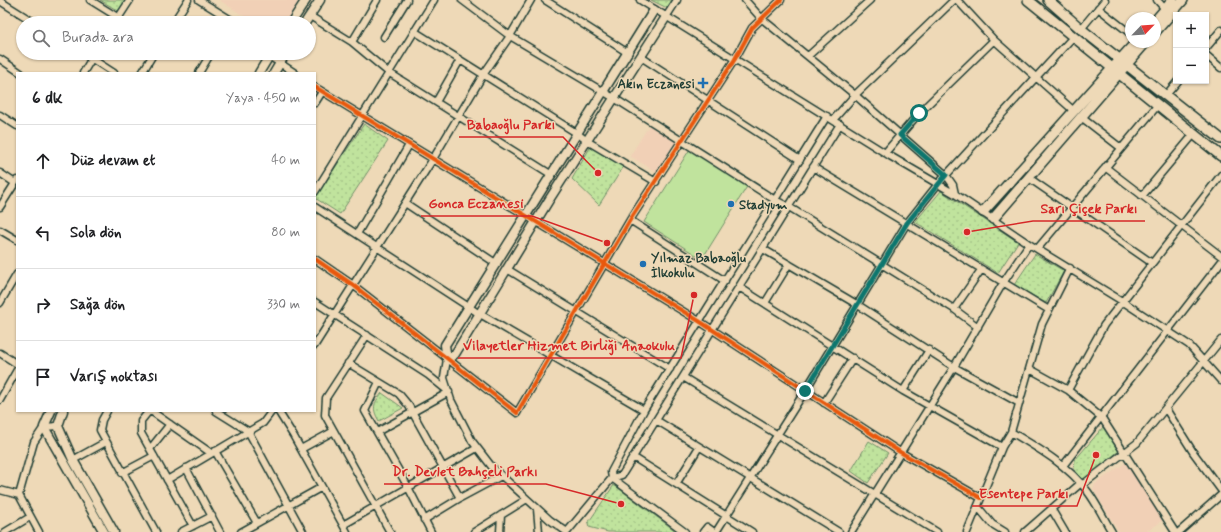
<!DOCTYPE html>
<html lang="tr">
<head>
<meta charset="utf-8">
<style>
  body { margin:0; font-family:Mynerve,sans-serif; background:#f2f2f2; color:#202124 }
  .controls { position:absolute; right:12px; top:12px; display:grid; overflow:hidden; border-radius:0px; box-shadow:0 1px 3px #0004 }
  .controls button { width:36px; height:36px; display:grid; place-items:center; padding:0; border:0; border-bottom:1px solid #e0e0e0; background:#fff; color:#202124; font:20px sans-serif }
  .compass { position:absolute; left:1125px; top:12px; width:36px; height:36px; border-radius:50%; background:#fff; box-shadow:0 1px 3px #0004; rotate:65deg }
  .stop { position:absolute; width:12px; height:12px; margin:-9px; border:3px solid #0f766e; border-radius:50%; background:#fff }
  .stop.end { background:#0f766e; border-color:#fff; box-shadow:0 1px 4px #0008 }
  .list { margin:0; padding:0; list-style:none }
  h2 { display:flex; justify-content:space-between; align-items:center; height:52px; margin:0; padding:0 16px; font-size:17px }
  h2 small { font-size:13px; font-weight:400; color:#757577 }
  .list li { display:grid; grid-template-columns:26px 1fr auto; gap:12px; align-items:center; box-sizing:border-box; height:72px; padding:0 16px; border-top:1px solid #e0e0e0 }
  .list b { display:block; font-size:15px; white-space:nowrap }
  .list em { font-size:13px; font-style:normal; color:#757577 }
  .icon { flex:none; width:22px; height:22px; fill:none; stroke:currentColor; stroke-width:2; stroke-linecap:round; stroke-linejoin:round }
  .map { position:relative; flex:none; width:1221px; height:532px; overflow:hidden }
  .search { position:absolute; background:#fff; box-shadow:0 1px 3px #0004; left:16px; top:16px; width:300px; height:44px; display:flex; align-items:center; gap:10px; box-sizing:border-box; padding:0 14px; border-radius:22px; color:#757577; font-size:15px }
  .panel { position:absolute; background:#fff; box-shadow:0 1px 3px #0004; left:16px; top:72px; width:300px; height:340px; border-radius:0px }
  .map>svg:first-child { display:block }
  .built { fill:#f1d0b6 }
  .grass { fill:url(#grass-dots); stroke:#709068 }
  .garden { fill:#c0e39d; stroke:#709068 }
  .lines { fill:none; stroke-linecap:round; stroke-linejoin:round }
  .minor-casing { stroke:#1f3d34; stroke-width:9 }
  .tertiary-casing { stroke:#1f3d34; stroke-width:11 }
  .secondary-casing { stroke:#1f3d34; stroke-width:12 }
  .minor { stroke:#eed9b7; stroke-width:6 }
  .tertiary { stroke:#eed9b7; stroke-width:8 }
  .secondary { stroke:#eed9b7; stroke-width:9 }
  .cycleway-casing { stroke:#eed9b7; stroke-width:6 }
  .cycleway { stroke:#e8590c; stroke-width:4 }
  .route { stroke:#0f766e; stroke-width:5 }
  .poi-dot { fill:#1f6fb2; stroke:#eed9b7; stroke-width:1.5 }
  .labels { text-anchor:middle; stroke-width:3; stroke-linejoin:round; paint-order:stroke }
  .poi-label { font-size:13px; font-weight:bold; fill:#1f3d34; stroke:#eed9b7; text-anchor:start }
  .leader { fill:none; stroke:#d62828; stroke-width:1.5 }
  .callout-dot { fill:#d62828; stroke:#eed9b7; stroke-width:1.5 }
  .callout-label { font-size:14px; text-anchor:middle; font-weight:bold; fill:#d62828; stroke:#eed9b7; stroke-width:3; stroke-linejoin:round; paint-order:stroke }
</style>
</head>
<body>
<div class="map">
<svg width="1221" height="532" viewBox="0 0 1221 532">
  <defs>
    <pattern id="grass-dots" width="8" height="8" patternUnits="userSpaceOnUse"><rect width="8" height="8" fill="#c0e39d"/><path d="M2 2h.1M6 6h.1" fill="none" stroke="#a5c488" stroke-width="1.8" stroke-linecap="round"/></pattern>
  </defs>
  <rect width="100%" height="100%" fill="#eed9b7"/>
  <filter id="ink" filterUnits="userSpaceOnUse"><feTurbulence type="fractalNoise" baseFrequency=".025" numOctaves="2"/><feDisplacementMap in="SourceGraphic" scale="8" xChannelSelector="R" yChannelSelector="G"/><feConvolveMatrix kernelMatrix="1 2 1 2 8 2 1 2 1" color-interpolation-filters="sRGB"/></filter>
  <g filter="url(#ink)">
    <path class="built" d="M219,0H299L285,23H255Z
      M650,124L677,141L658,173L630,156Z
      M1128,461L1165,519L1146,532H1119L1093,489L1095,484Z"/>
    <path class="grass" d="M100,0H128L120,12Z
      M651,0H672L667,8Z
      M364,124L388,141L340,214L315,198Z
      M591,146L624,166L599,205L572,179Z
      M941,191L1018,242L998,273L915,222Z
      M1035,254L1064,271L1046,303L1014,285Z
      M382,393L403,408L379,421C372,409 373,404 382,393Z
      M1104,426L1120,450L1083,480L1074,469L1075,460Z
      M869,441L888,453L868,483L851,471Z
      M614,485L677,532H608L589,527L588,523Z"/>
    <path class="garden" d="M690,149L748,185L702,259L644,222Z"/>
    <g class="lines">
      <g class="minor-casing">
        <path id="minor" d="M90,0L119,18
          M199,0L236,23
          M462,0L510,36L614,98L775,200L789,207L954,309L978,327
          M545,0L628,53
          M640,0L890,156L955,194L1029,244L1122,301L1189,345L1221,381
          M745,0L761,18L855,95L946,175L953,185L955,194
          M957,0L994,40L1074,111
          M1157,0L1165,9
          M0,1L35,23
          M1098,8L1131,34
          M310,16L352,42L388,72L552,175
          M666,17L677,0
          M115,23L130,0
          M173,23L188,0
          M1081,29L1105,0
          M414,31L578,134L587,141L656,182
          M384,37L407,0
          M352,42L377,0
          M1206,48L1221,30
          M83,53L114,73
          M1206,55L1221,68
          M269,56L295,73
          M808,56L870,0
          M641,57L800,160
          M0,59L21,73
          M83,73L95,53
          M142,73L154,53
          M199,73L211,53
          M315,87L699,321L900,452L981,498
          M1166,95L1178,81
          M436,102L460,60
          M315,103L322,92
          M0,115L17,126
          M1081,117L1121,148
          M833,120L855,95L954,0
          M885,153L919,113L994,40
          M813,167L1049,310
          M1105,167L1221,256
          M0,173L15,183
          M1029,178L1152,263
          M315,192L434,0
          M1142,196L1194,134
          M405,203L497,264
          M0,207L17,180
          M315,207L475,311L644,410
          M630,220L725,281
          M0,230L17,240
          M357,234L409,145
          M1038,248L1157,106
          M763,249L858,305L954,367L1019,403
          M315,259L353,285L517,413L630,220L735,59L752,28L781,0
          M507,269L670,369
          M739,287L903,391L1002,447
          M315,302L428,375L449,392L377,432
          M0,303L17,274
          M765,303L789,264
          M954,309L981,270
          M367,335L326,398L325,415L390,532
          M315,345L433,159L483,75L510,36L531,0
          M0,353L17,364
          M447,359L444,378L451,400L472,441L492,467L550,520L567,532
          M348,363L399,394L409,406L460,498
          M1030,369L1068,390L1102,418L1175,532
          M683,377L937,532
          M379,382L365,411L408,487L431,532
          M1068,390L1104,325L1221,175
          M903,391L929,350
          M0,400L17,370
          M824,403L853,358
          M1166,409L1193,452L1221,490
          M107,411L102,420L100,430L156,532
          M149,411L141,421V433L193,526
          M151,411L211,453
          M216,411L248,431L303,532
          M278,411L293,435L347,532
          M656,420L839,532
          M1011,432C1038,448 1069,466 1088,492C1097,504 1104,519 1112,532
          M150,449L170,424
          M301,449L334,431
          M215,451L257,523
          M633,457L752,532
          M73,460L106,442
          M1063,466L1221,262
          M186,468L220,532
          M122,473L154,456
          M167,480L263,423L272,411
          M676,484L699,447
          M1082,485L1137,443L1221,340
          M0,490L19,495
          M978,507L992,524L1005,532
          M537,509L539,532
          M1052,510L1065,532
          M424,520L460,498L501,476
          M343,525L477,448
          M5,532L30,517
          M39,532L19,495L34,442L44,427L58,426
          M181,532L212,516
          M241,532L322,487
          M474,532L527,499
          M500,532L501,515
          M567,532L612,478L622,475L840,124
          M685,532L612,478L611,472L644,410L827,116
          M703,532L707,527L714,532
          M716,532L805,391L907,223L938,184L1073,37
          M851,532L954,367L1003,283L1029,244
          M967,532L1002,447L1011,432L1042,324L1070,268
          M1025,532L1081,483
          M1179,532L1221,495"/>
      </g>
      <g class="tertiary-casing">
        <path id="tertiary" d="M654,10L445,345L447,359L455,354L549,200L666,17
          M291,23L306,0
          M305,23L320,0
          M259,73L271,53
          M274,73L286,53
          M51,411L44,427L104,532
          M63,411L58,426L73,460L114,532"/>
      </g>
      <g class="secondary-casing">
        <path id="secondary" d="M1028,0L1221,156
          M1048,0L1081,29L1221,139
          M1155,21L1173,0
          M1155,32L1183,0
          M983,212L1136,42
          M993,219L1146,42"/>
      </g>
      <use href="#minor" class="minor"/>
      <use href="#tertiary" class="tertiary"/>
      <use href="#secondary" class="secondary"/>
      <g class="cycleway-casing">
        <path id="cycleway" d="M315,87L699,321L900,452L981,498
          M315,259L353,285L517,413L630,220L735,59L752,28L781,0"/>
      </g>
      <use href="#cycleway" class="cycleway"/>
    </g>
  </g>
  <g class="lines" filter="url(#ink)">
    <path class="route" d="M805,391L907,223L946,175L900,135L919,113"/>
  </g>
  <g class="poi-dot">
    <path d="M701 77h4v4h4v4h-4v4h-4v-4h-4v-4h4z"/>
    <circle cx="731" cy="204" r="4"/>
    <circle cx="643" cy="264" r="4"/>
  </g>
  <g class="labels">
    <g class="poi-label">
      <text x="695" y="88" text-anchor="end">Akın Eczanesi</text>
      <text x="739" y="209">Stadyum</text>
      <text x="651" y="262">Yılmaz Babaoğlu<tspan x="651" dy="15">İlkokulu</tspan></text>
    </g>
  </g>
  <path class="leader" d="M598 173L563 137H459M607 243L532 216H421M967 232L1033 221H1145M694 295L681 358H458M621 504L546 484H384M1096 455L1077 506H972"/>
  <g class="callout-dot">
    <circle cx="598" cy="173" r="4"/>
    <circle cx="607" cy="243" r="4"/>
    <circle cx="967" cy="232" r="4"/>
    <circle cx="694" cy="295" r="4"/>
    <circle cx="621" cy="504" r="4"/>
    <circle cx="1096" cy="455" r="4"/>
  </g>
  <g class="callout-label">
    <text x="511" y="129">Babaoğlu Parkı</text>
    <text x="476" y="208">Gonca Eczanesi</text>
    <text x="1089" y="213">Sarı Çiçek Parkı</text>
    <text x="569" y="350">Vilayetler Hizmet Birliği Anaokulu</text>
    <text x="465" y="476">Dr. Devlet Bahçeli Parkı</text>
    <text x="1024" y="498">Esentepe Parkı</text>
  </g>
</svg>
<div class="controls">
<button>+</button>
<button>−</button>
</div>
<svg class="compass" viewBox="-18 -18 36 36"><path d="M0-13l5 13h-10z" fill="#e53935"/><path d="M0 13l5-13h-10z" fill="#757577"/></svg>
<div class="stop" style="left:919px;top:113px"></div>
<div class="stop end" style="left:805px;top:391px"></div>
<div class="search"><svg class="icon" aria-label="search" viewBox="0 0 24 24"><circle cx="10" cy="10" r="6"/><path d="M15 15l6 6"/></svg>Burada ara</div>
<section class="panel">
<h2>6 dk<small>Yaya · 450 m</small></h2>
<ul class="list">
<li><svg class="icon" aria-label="ahead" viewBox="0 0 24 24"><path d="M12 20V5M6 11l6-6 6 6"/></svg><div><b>Düz devam et</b></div><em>40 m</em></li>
<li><svg class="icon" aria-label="left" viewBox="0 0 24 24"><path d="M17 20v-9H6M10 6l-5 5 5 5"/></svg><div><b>Sola dön</b></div><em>80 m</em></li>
<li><svg class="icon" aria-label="right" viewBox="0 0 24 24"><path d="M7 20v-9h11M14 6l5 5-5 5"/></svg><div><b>Sağa dön</b></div><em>330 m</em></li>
<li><svg class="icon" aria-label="arrive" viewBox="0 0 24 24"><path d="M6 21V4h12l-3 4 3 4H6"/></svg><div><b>Varış noktası</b></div></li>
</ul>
</section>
</div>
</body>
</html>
